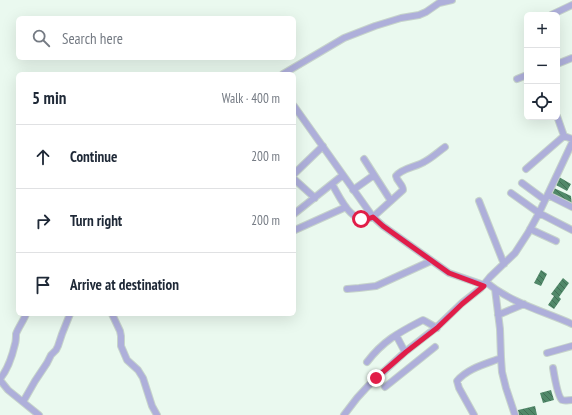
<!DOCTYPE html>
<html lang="en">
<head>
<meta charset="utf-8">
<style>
  body { margin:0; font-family:"PT Sans Narrow",sans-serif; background:#f2f2f3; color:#1f2937 }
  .controls { position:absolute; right:12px; top:12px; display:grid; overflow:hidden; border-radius:6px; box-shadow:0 4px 16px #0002 }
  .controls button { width:36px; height:36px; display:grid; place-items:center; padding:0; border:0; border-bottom:1px solid #e0e1e3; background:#fff; color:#1f2937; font:20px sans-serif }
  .stop { position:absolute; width:12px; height:12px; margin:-9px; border:3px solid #e11d48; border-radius:50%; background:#fff }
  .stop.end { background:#e11d48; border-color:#fff; box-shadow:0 1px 4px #0008 }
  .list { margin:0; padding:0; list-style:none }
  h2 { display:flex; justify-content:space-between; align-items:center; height:52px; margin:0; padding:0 16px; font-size:17px }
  h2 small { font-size:13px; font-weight:400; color:#747a83 }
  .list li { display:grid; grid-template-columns:26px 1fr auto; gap:12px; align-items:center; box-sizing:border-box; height:64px; padding:0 16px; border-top:1px solid #e0e1e3 }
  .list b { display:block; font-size:15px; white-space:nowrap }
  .list em { font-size:13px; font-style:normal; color:#747a83 }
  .icon { flex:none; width:22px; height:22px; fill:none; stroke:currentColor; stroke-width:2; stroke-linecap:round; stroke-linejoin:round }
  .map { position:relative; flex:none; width:572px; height:415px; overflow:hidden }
  .search { position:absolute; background:#fff; box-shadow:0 4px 16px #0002; left:16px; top:16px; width:280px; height:44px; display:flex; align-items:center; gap:10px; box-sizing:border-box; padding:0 14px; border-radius:6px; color:#747a83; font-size:15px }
  .panel { position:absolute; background:#fff; box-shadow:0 4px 16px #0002; left:16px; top:72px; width:280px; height:244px; border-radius:6px }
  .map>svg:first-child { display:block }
  .building { fill:url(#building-back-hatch) }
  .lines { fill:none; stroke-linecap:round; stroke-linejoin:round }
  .minor-casing { stroke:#c6d3cb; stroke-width:8 }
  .minor { stroke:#aeafda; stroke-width:6 }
  .route { stroke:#e11d48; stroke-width:5 }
</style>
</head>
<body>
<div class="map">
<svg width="572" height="415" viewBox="0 0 572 415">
  <defs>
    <pattern id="building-back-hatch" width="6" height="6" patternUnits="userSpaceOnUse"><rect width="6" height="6" fill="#518969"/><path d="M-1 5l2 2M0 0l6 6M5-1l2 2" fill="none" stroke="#416e55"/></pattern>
  </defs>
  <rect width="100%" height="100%" fill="#eaf9ef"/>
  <path class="building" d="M559,177L571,184L567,191L556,185Z
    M554,188L571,196L572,206L550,195Z
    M541,270L547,274L541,286L534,283Z
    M563,278L569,283L559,297L561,299L554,309L548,305L554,296L551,294Z
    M551,390L554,400L543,403L540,393Z
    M535,406L537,415H519L518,410Z"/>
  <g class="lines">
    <g class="minor-casing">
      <path id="minor" d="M551,15L572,5
        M557,64L572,58
        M283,74L344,38L375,26L401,18L419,15L426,12L439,3L452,0
        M517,79L527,75
        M294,106L373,217L383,226L449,273L484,285
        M557,116L564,136L572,139
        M364,159L391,201
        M526,169L564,136
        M294,174L323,146
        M294,179L315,198
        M522,183L545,200
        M332,184C341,199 352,227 373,217L403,190C403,184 397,182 396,176C402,168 416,167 424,162C432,158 438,152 445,147
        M353,190L374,175
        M511,193L539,213L572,230
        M548,195L572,207
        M479,201L504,264
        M294,214L343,175
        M530,229L556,241
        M295,230L346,207
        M486,282C511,303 543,311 572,324
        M347,289L359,288L376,286L431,261
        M495,289L500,329L501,358L502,372L506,388L515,415
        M112,314L120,331L121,336V346L127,360L138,370L143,378L152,406L157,415
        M498,315L524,304
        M396,335L405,352
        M547,353L572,346
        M367,362C383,341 398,333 421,321L423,320L425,321L437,328
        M553,368C554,374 558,397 562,400C564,401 569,400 572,400
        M0,379C8,369 12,357 15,344C16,341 16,338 16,334C18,328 24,320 26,314
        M0,380L8,390L39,415
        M385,387L435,347
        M23,402L35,381L47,363L51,355L56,350L58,346L62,334L70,314
        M344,415L357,398L368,386L405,352L437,327L462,303L481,288L490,277L515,253L528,233L539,213L572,143
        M474,415L459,388L457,381C468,368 486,364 501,358"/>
    </g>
    <use href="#minor" class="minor"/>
  </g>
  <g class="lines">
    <path class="route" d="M361,219H368L373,217L383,226L449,273L484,286L462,304L437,328L406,352L376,378"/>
  </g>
</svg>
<div class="controls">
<button>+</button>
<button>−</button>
<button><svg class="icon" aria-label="locate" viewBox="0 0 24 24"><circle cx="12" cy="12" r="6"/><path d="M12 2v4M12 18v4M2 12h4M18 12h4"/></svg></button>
</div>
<div class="stop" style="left:361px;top:219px"></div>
<div class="stop end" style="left:376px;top:378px"></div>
<div class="search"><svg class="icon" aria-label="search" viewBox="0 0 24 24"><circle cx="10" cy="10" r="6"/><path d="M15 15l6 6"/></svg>Search here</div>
<section class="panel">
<h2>5 min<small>Walk · 400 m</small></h2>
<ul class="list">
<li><svg class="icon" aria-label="ahead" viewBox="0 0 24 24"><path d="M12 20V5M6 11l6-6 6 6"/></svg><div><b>Continue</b></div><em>200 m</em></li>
<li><svg class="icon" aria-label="right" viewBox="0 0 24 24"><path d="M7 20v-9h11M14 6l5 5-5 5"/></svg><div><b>Turn right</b></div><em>200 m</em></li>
<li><svg class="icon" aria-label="arrive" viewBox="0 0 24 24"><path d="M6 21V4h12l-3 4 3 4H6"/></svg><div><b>Arrive at destination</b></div></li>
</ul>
</section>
</div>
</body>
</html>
